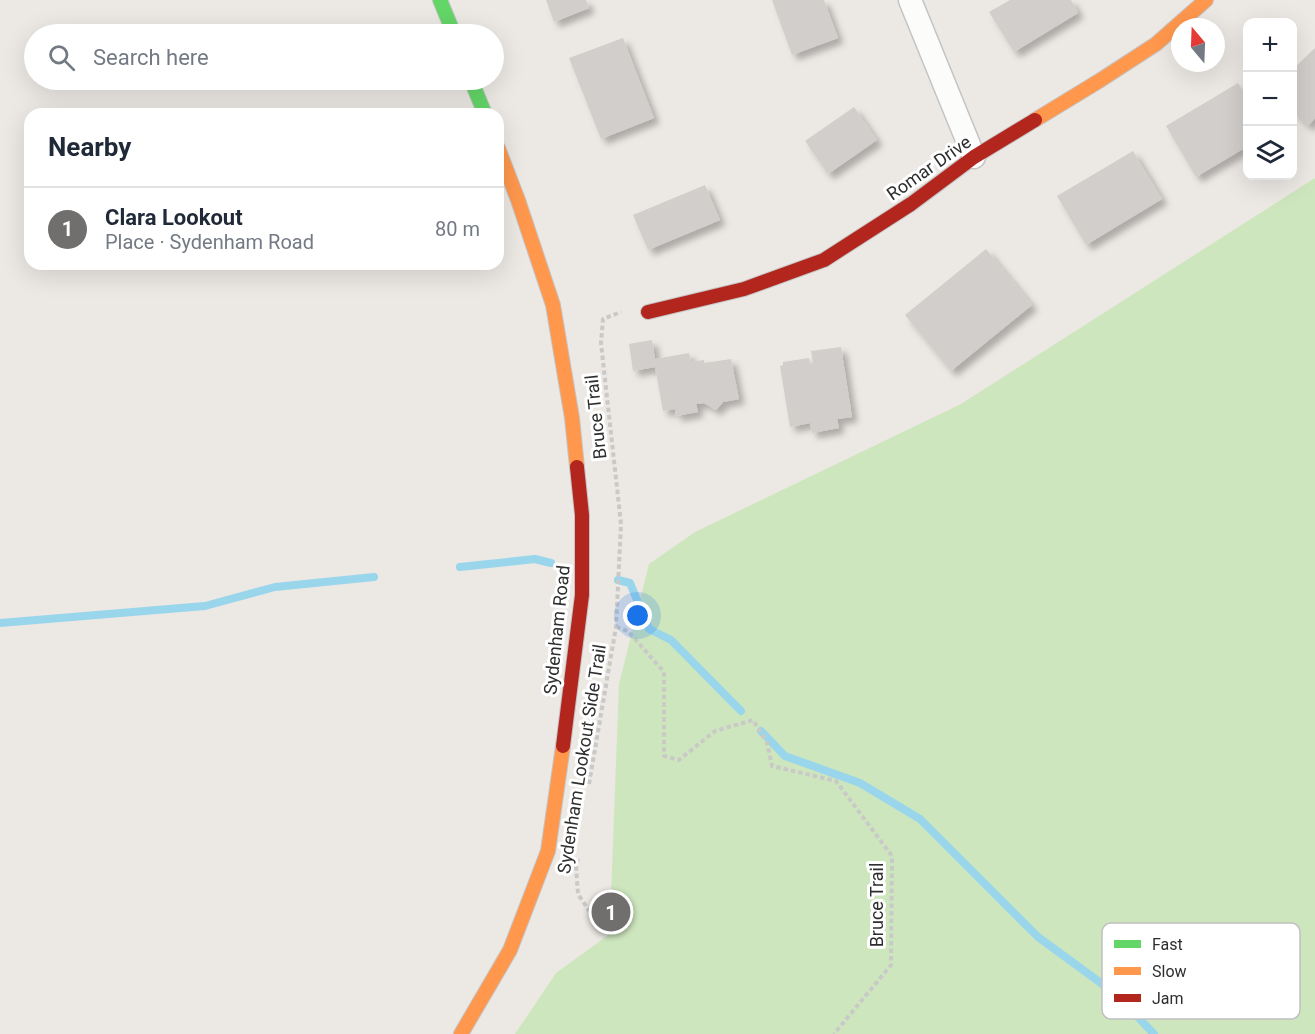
<!DOCTYPE html>
<html lang="en">
<head>
<meta charset="utf-8">
<style>
  body { margin:0; font-family:Roboto,sans-serif; background:#f6f6f7; color:#1f2937 }
  .controls { position:absolute; right:18px; top:18px; display:grid; overflow:hidden; border-radius:12px; box-shadow:0 6px 24px #0002 }
  .controls button { width:54px; height:54px; display:grid; place-items:center; padding:0; border:0; border-bottom:2px solid #e0e1e3; background:#fff; color:#1f2937; font:30px sans-serif }
  .compass { position:absolute; left:1171px; top:18px; width:54px; height:54px; border-radius:50%; background:#fff; box-shadow:0 6px 24px #0002; rotate:341deg }
  .you { position:absolute; left:638px; top:616px; width:21px; height:21px; margin:-15px; border:4px solid #fff; border-radius:50%; background:#1a73e8; box-shadow:0 0 0 9px #1a73e833 }
  .badge { display:grid; place-items:center; width:39px; height:39px; border-radius:50%; background:#706f6e; color:#fff; font-size:20px; font-weight:700 }
  .pin { position:absolute; translate:-50% -50%; border:3px solid #fff; box-shadow:0 2px 6px #0006 }
  .list { margin:0; padding:0; list-style:none }
  h2 { display:flex; justify-content:space-between; align-items:center; height:78px; margin:0; padding:0 24px; font-size:26px }
  h2 small { font-size:20px; font-weight:400; color:#747a83 }
  .list li { display:grid; grid-template-columns:39px 1fr auto; gap:18px; align-items:center; box-sizing:border-box; height:84px; padding:0 24px; border-top:2px solid #e0e1e3 }
  .list b { display:block; font-size:22px; white-space:nowrap }
  .list p { margin:0; font-size:20px; white-space:nowrap; color:#747a83 }
  .list em { font-size:20px; font-style:normal; color:#747a83 }
  .icon { flex:none; width:33px; height:33px; fill:none; stroke:currentColor; stroke-width:2; stroke-linecap:round; stroke-linejoin:round }
  .map { position:relative; flex:none; width:1315px; height:1034px; overflow:hidden }
  .search { position:absolute; background:#fff; box-shadow:0 6px 24px #0002; left:24px; top:24px; width:480px; height:66px; display:flex; align-items:center; gap:15px; box-sizing:border-box; padding:0 21px; border-radius:33px; color:#747a83; font-size:22px }
  .panel { position:absolute; background:#fff; box-shadow:0 6px 24px #0002; left:24px; top:108px; width:480px; height:162px; border-radius:18px }
  .map>svg:first-child { display:block }
  .green { fill:#cee6be }
  .lines { fill:none; stroke-linecap:round; stroke-linejoin:round }
  .stream { stroke:#99d6ec; stroke-width:8 }
  .building { fill:#d1cecb; filter:url(#shadow) }
  .street-casing { stroke:#c5c4c5; stroke-width:25 }
  .fast-casing { stroke:#c5c4c5; stroke-width:16 }
  .slow-casing { stroke:#c5c4c5; stroke-width:16 }
  .jam-casing { stroke:#c5c4c5; stroke-width:16 }
  .path { stroke:#c9c9c8; stroke-width:4; stroke-dasharray:4.5 3; stroke-linecap:butt }
  .street { stroke:#fcfcfb; stroke-width:22 }
  .fast { stroke:#63d668; stroke-width:14 }
  .slow { stroke:#ff974d; stroke-width:14 }
  .jam { stroke:#b3261e; stroke-width:14 }
  .labels { text-anchor:middle; stroke-width:6; stroke-linejoin:round; paint-order:stroke }
  .street-label { font-size:18px; fill:#2e2e2e; stroke:#fff }
  .key { fill:#fff; stroke:#c0c0c0; stroke-width:1.5 }
  .key-label { font-size:16px; fill:#2e2e2e }
</style>
</head>
<body>
<div class="map">
<svg width="1315" height="1034" viewBox="0 0 1315 1034">
  <defs>
    <filter id="shadow"><feDropShadow dx="5.5" dy="5.5" stdDeviation="3" flood-color="#0004"/></filter>
  </defs>
  <rect width="100%" height="100%" fill="#ece8e4"/>
  <path class="green" d="M1315,178V1034H515L556,973L607,936L610,922L619,684L649,564L695,532L961,404Z"/>
  <g class="lines">
    <path class="stream" d="M460,567L535,559L551,563
      M618,580L630,583L649,629L671,640L741,711
      M0,623L205,606L275,587L374,577
      M761,731L785,756L860,783L920,819L1038,937L1116,994L1154,1034"/>
  </g>
  <path class="building" d="M546,0H586L589,8L554,22Z
    M772,0H824L838,38L792,55Z
    M1010,0H1071L1078,13L1014,52L989,12Z
    M623,38L654,118L601,139L569,58Z
    M1315,48V118L1308,126L1292,110V70Z
    M1238,83L1248,99V146L1196,177L1166,126Z
    M854,107L877,140L828,174L805,141Z
    M1133,151L1162,199L1086,245L1057,196Z
    M705,185L720,220L648,250L633,215Z
    M986,249L1032,305L951,371L905,315Z
    M652,340L655,359L689,353L691,362L704,360V363L731,359L739,399L723,402L716,410L704,403L696,404L698,412L676,416L675,409L663,411L655,367L633,371L629,344Z
    M841,347L852,417L837,419L839,428L812,433L810,423L790,427L780,366L783,365V362L809,358L810,364L813,363L811,351Z"/>
  <g class="lines">
    <g class="street-casing">
      <path id="street" d="M910,0L974,157"/>
    </g>
    <g class="fast-casing">
      <path id="fast" d="M440,0L454,34
        M471,80L485,114"/>
    </g>
    <g class="slow-casing">
      <path id="slow" d="M1035,120L1099,81L1156,44L1206,0
        M498,148L518,200L553,305L572,418L577,467
        M461,1034L510,950L548,851L563,746"/>
    </g>
    <g class="jam-casing">
      <path id="jam" d="M648,312L744,289L824,260L911,204L974,157L1035,120
        M563,746L582,595V515L577,467"/>
    </g>
    <path class="path" d="M616,627L628,631L664,672V756L679,760L715,731L753,720L767,742L772,766L836,781L892,856L891,965L834,1034
      M589,784L616,627L621,524L601,343L603,319L621,312
      M578,859L576,866L578,894L598,924"/>
    <use href="#street" class="street"/>
    <use href="#fast" class="fast"/>
    <use href="#slow" class="slow"/>
    <use href="#jam" class="jam"/>
  </g>
  <g class="labels">
    <g class="street-label">
      <text transform="translate(929 168) rotate(-35)" y="6">Romar Drive</text>
      <text transform="translate(596 417) rotate(-96)" y="6">Bruce Trail</text>
      <text transform="translate(557 630) rotate(-84)" y="6">Sydenham Road</text>
      <text transform="translate(582 759) rotate(-81)" y="6">Sydenham Lookout Side Trail</text>
      <text transform="translate(877 905) rotate(-90)" y="6">Bruce Trail</text>
    </g>
  </g>
  <rect x="1102" y="923" width="198" height="96" rx="9" class="key"/>
  <rect x="1114" y="940" width="27" height="8" fill="#63d668"/>
  <rect x="1114" y="967" width="27" height="8" fill="#ff974d"/>
  <rect x="1114" y="994" width="27" height="8" fill="#b3261e"/>
  <g class="key-label">
    <text x="1152" y="950">Fast</text>
    <text x="1152" y="977">Slow</text>
    <text x="1152" y="1004">Jam</text>
  </g>
</svg>
<div class="controls">
<button>+</button>
<button>−</button>
<button><svg class="icon" aria-label="layers" viewBox="0 0 24 24"><path d="M12 4l9 5-9 5-9-5zM3 14l9 5 9-5"/></svg></button>
</div>
<svg class="compass" viewBox="-18 -18 36 36"><path d="M0-13l5 13h-10z" fill="#e53935"/><path d="M0 13l5-13h-10z" fill="#747a83"/></svg>
<div class="you"></div>
<div class="pin badge" style="left:611px;top:912px">1</div>
<div class="search"><svg class="icon" aria-label="search" viewBox="0 0 24 24"><circle cx="10" cy="10" r="6"/><path d="M15 15l6 6"/></svg>Search here</div>
<section class="panel">
<h2>Nearby<small></small></h2>
<ul class="list">
<li><span class="badge">1</span><div><b>Clara Lookout</b><p>Place · Sydenham Road</p></div><em>80 m</em></li>
</ul>
</section>
</div>
</body>
</html>
